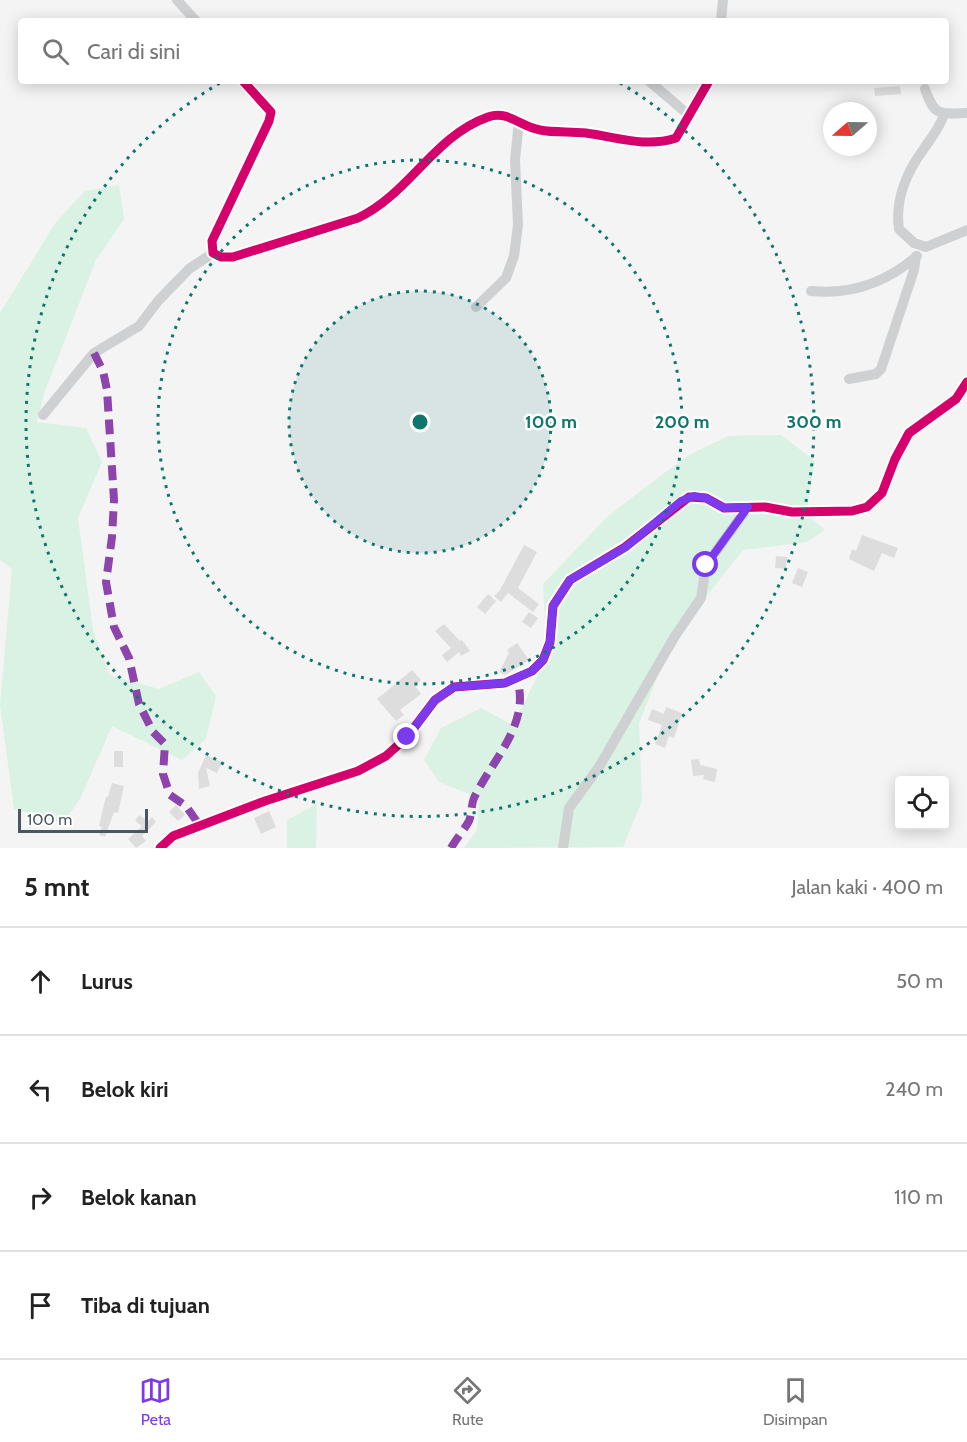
<!DOCTYPE html>
<html lang="id">
<head>
<meta charset="utf-8">
<style>
  body { margin:0; font-family:Cabin,sans-serif; background:#f2f2f2; color:#222 }
  .controls { position:absolute; right:18px; bottom:18px; display:grid; overflow:hidden; border-radius:6px; box-shadow:0 3px 15px #0003 }
  .controls button { width:54px; height:54px; display:grid; place-items:center; padding:0; border:0; border-bottom:2px solid #e0e0e0; background:#fff; color:#222; font:30px sans-serif }
  .compass { position:absolute; left:823px; top:102px; width:54px; height:54px; border-radius:50%; background:#fff; box-shadow:0 3px 15px #0003; rotate:250deg }
  .scale { position:absolute; left:18px; bottom:15px; width:130px; box-sizing:border-box; padding-left:6px; border:3px solid #4a5661; border-top:0; font-size:16px; line-height:21px; white-space:nowrap; color:#4a5661; -webkit-text-stroke:4px #fff; paint-order:stroke }
  .stop { position:absolute; width:18px; height:18px; margin:-14px; border:4px solid #7c3aed; border-radius:50%; background:#fff }
  .stop.end { background:#7c3aed; border-color:#fff; box-shadow:0 2px 6px #0008 }
  .list { margin:0; padding:0; list-style:none }
  h2 { display:flex; justify-content:space-between; align-items:center; height:78px; margin:0; padding:0 24px; font-size:26px }
  h2 small { font-size:20px; font-weight:400; color:#767676 }
  .list li { display:grid; grid-template-columns:39px 1fr auto; gap:18px; align-items:center; box-sizing:border-box; height:108px; padding:0 24px; border-top:2px solid #e0e0e0 }
  .list b { display:block; font-size:22px; white-space:nowrap }
  .list em { font-size:20px; font-style:normal; color:#767676 }
  .icon { flex:none; width:33px; height:33px; fill:none; stroke:currentColor; stroke-width:2; stroke-linecap:round; stroke-linejoin:round }
  .map { position:relative; flex:none; width:967px; height:848px; overflow:hidden }
  .search { position:absolute; background:#fff; box-shadow:0 3px 15px #0003; left:18px; right:18px; top:18px; height:66px; display:flex; align-items:center; gap:15px; box-sizing:border-box; padding:0 21px; border-radius:6px; color:#767676; font-size:22px }
  .sheet { height:510px; background:#fff }
  nav { display:flex; justify-content:space-around; align-items:center; box-sizing:border-box; height:84px; border-top:2px solid #e0e0e0; background:#fff; font-size:16px; color:#767676 }
  nav a { display:grid; justify-items:center; gap:3px }
  nav .on { color:#7c3aed }
  .map>svg:first-child { display:block }
  .green { fill:#d9f2e3 }
  .building { fill:#ddddde }
  .lines { fill:none; stroke-linecap:round; stroke-linejoin:round }
  .minor { stroke:#ced0d2; stroke-width:10 }
  .quiet { stroke:#8e44ad; stroke-width:8; stroke-dasharray:15 8; stroke-linecap:butt }
  .cycleway-casing { stroke:#fff; stroke-width:13 }
  .cycleway { stroke:#d6006c; stroke-width:9 }
  .route { stroke:#7c3aed; stroke-width:8 }
  .ring { fill:none; stroke:#0f766e; stroke-width:3; stroke-dasharray:3 6 }
  .centre { fill:#0f766e; stroke:#fff; stroke-width:3 }
  .ring-label { font-size:18px; text-anchor:middle; font-weight:bold; fill:#0f766e; stroke:#fff; stroke-width:5; stroke-linejoin:round; paint-order:stroke }
</style>
</head>
<body>
<div class="map">
<svg width="967" height="848" viewBox="0 0 967 848">
  <rect width="100%" height="100%" fill="#f4f4f4"/>
  <path class="green" d="M119,185L124,219L96,260L45,391L37,422L86,428L102,462L78,518L93,630L110,675L159,689L199,672L216,696L206,739L182,760L112,726L80,799L63,823L14,809L0,705L12,569L0,560V313L56,222L85,191Z
    M781,435L815,461L806,514L825,530L807,542L743,550L690,617L663,663L639,723L642,801L623,847L464,848L477,830L479,798L439,782L424,760L441,728L481,708L513,725L547,657L543,584L609,515L687,456L728,436Z
    M317,804L316,848H287V820Z"/>
  <path class="building" d="M900,86L901,94L875,96L874,88Z
    M862,535L898,548L894,558L882,553L874,571L849,559L852,549L856,551Z
    M524,545L537,552L518,588L539,604L533,612L508,593L501,602L494,596L500,590Z
    M776,556L787,557L786,569L775,568Z
    M798,568L808,572L802,587L792,583Z
    M488,594L496,601L485,614L477,607Z
    M529,612L538,618L531,628L522,622Z
    M444,624L460,641L462,640L470,651L461,656L459,652L447,662L442,655L451,648L435,631Z
    M517,643L529,660L505,675L499,672L509,653L507,650Z
    M412,670L421,680L415,686L421,694L400,710L404,715L396,721L377,699Z
    M666,707L682,713L674,738L669,736L665,748L655,744L662,725L648,720L652,709L664,714Z
    M114,751H123V767H114Z
    M206,755L222,762L217,773L206,768L210,786L199,789L198,773Z
    M699,759L700,765L717,769L715,782L703,779L704,775L693,776L691,760Z
    M112,783L124,786L118,813L114,812L105,837L99,835L102,827L99,826L106,796L108,797Z
    M176,805L185,815L178,821L169,812Z
    M269,811L276,827L261,834L254,818Z
    M139,815L148,821L152,817L156,822L142,836L146,841L136,848L128,839L142,826L135,821Z"/>
  <g class="lines">
    <path class="minor" d="M177,0L196,21
      M721,21L723,0
      M243,81L271,112L269,121L212,241L213,253L221,257H233L358,218C409,194 434,136 488,117C509,110 520,127 540,130C555,133 570,131 586,133C617,137 645,148 676,138L709,81
      M649,81L690,116
      M925,89C935,117 939,114 967,113
      M944,114C940,128 931,138 923,150C906,173 895,201 899,229L914,243L926,247L967,230
      M811,291C851,295 887,282 917,256
      M476,307L506,278L514,256L518,225L515,160L519,121
      M849,379L876,374L881,369L914,270L916,256
      M43,415L94,353L139,326L158,301L189,269L213,253
      M160,848L173,836L265,801L358,771L386,756L407,737L435,700L454,687L505,683L532,671L543,660L550,642L553,606L570,580L625,547L689,497L706,498L724,508L765,507L792,512L852,511L867,507L882,493L895,459L909,433L956,399L967,382
      M563,848L569,808L599,767L675,636L701,598L706,565L748,507"/>
    <path class="quiet" d="M94,353L103,371L107,390L114,500L112,537L106,582L114,627L129,658L139,704L153,732L165,744L163,774L170,795L186,806L200,826
      M451,848C456,839 464,830 469,821C472,814 471,805 474,798C492,760 531,724 517,679"/>
    <g class="cycleway-casing">
      <path id="cycleway" d="M243,81L271,112L269,121L212,241L213,253L221,257H233L358,218C409,194 434,136 488,117C509,110 520,127 540,130C555,133 570,131 586,133C617,137 645,148 676,138L709,81
        M160,848L173,836L265,801L358,771L386,756L407,737L435,700L454,687L505,683L532,671L543,660L550,642L553,606L570,580L625,547L689,497L706,498L724,508L765,507L792,512L852,511L867,507L882,493L895,459L909,433L956,399L967,382"/>
    </g>
    <use href="#cycleway" class="cycleway"/>
  </g>
  <g class="lines">
    <path class="route" d="M407,737L435,700L454,687L505,683L532,671L543,660L550,642L553,606L570,580L626,547L681,501L694,496L706,498L724,508L748,507L706,565"/>
  </g>
  <circle cx="420" cy="422" r="131" fill="#0f766e" fill-opacity=".12"/>
  <g class="ring">
    <circle cx="420" cy="422" r="131"/>
    <circle cx="420" cy="422" r="262"/>
    <path d="M620 83A394 394 0 1 1 220 83"/>
  </g>
  <circle cx="420" cy="422" r="9" class="centre"/>
  <g class="ring-label">
    <text x="551" y="428">100 m</text>
    <text x="682" y="428">200 m</text>
    <text x="814" y="428">300 m</text>
  </g>
</svg>
<div class="controls">
<button><svg class="icon" aria-label="locate" viewBox="0 0 24 24"><circle cx="12" cy="12" r="6"/><path d="M12 2v4M12 18v4M2 12h4M18 12h4"/></svg></button>
</div>
<svg class="compass" viewBox="-18 -18 36 36"><path d="M0-13l5 13h-10z" fill="#e53935"/><path d="M0 13l5-13h-10z" fill="#767676"/></svg>
<div class="scale">100 m</div>
<div class="stop" style="left:706px;top:565px"></div>
<div class="stop end" style="left:407px;top:737px"></div>
<div class="search"><svg class="icon" aria-label="search" viewBox="0 0 24 24"><circle cx="10" cy="10" r="6"/><path d="M15 15l6 6"/></svg>Cari di sini</div>
</div>
<section class="sheet">
<h2>5 mnt<small>Jalan kaki · 400 m</small></h2>
<ul class="list">
<li><svg class="icon" aria-label="ahead" viewBox="0 0 24 24"><path d="M12 20V5M6 11l6-6 6 6"/></svg><div><b>Lurus</b></div><em>50 m</em></li>
<li><svg class="icon" aria-label="left" viewBox="0 0 24 24"><path d="M17 20v-9H6M10 6l-5 5 5 5"/></svg><div><b>Belok kiri</b></div><em>240 m</em></li>
<li><svg class="icon" aria-label="right" viewBox="0 0 24 24"><path d="M7 20v-9h11M14 6l5 5-5 5"/></svg><div><b>Belok kanan</b></div><em>110 m</em></li>
<li><svg class="icon" aria-label="arrive" viewBox="0 0 24 24"><path d="M6 21V4h12l-3 4 3 4H6"/></svg><div><b>Tiba di tujuan</b></div></li>
</ul>
</section>
<nav>
<a class="on"><svg class="icon" aria-label="map" viewBox="0 0 24 24"><path d="M3 6l6-2 6 2 6-2v14l-6 2-6-2-6 2zM9 4v14M15 6v14"/></svg>Peta</a>
<a><svg class="icon" aria-label="directions" viewBox="0 0 24 24"><path d="M12 3l9 9-9 9-9-9zM9 14v-3h6M13 9l2 2-2 2"/></svg>Rute</a>
<a><svg class="icon" aria-label="saved" viewBox="0 0 24 24"><path d="M7 4h10v16l-5-4-5 4z"/></svg>Disimpan</a>
</nav>
</body>
</html>
